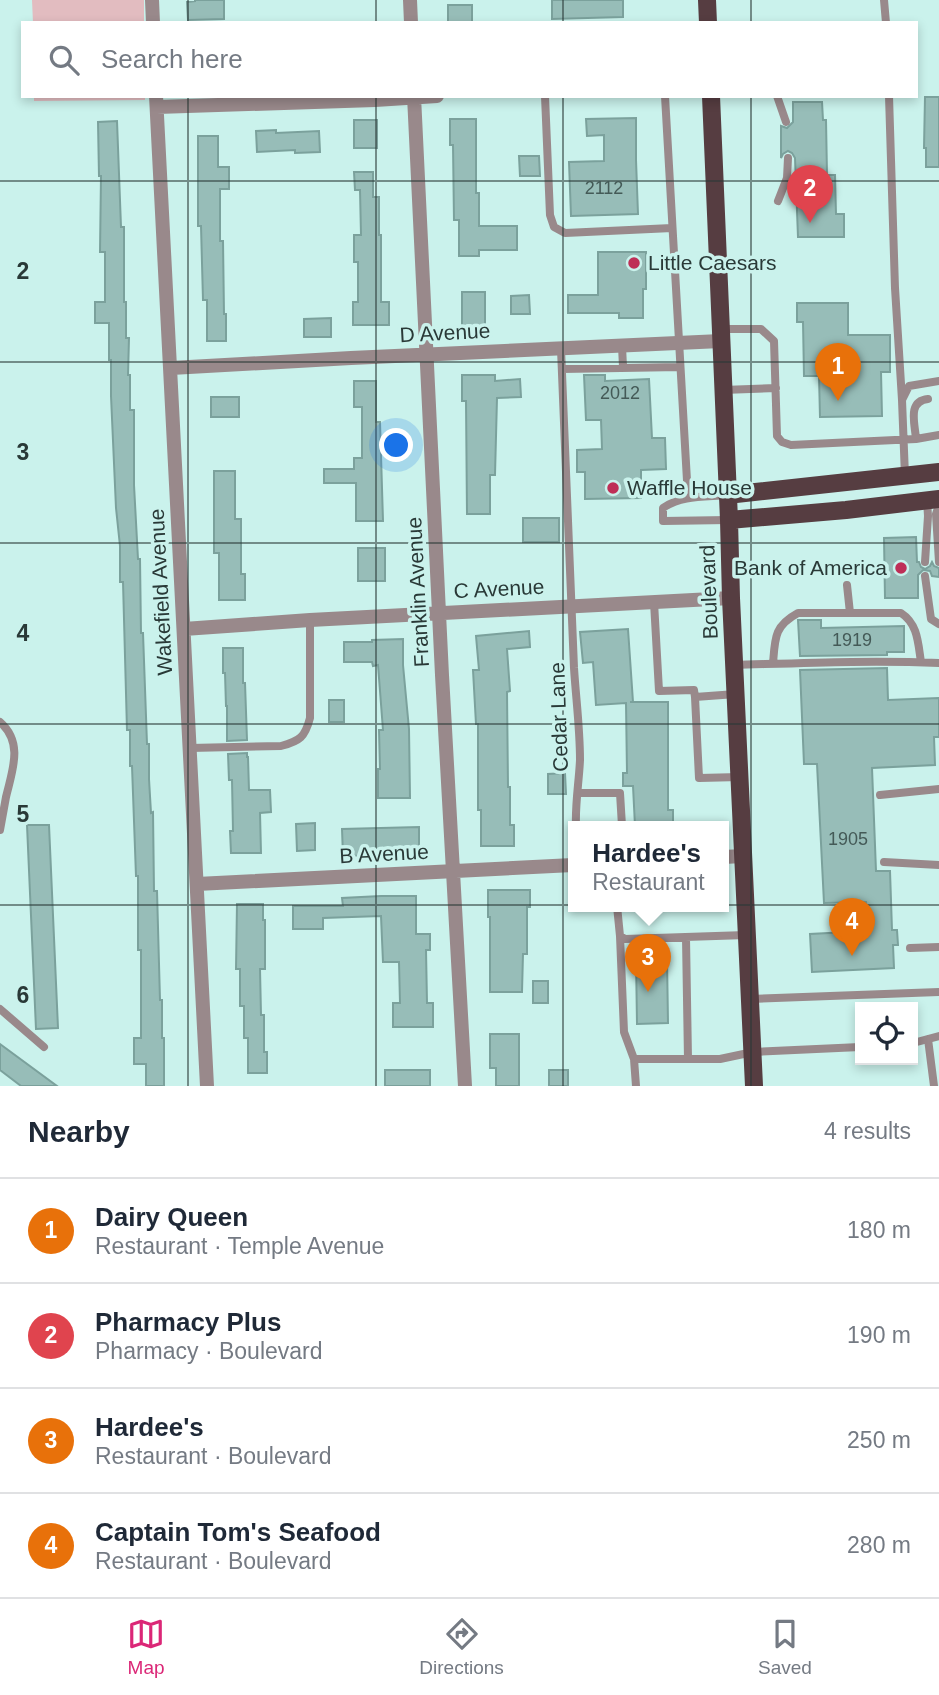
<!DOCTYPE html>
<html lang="en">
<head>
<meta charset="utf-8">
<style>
  body { margin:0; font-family:Helvetica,sans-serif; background:#f6f6f7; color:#1f2937 }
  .controls { position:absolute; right:21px; bottom:21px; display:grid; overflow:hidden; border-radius:0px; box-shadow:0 4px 10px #0003 }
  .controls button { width:63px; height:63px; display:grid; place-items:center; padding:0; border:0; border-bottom:2px solid #e0e1e3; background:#fff; color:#1f2937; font:35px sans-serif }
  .you { position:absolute; left:397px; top:446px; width:24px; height:24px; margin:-18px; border:5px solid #fff; border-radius:50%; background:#1a73e8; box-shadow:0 0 0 10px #1a73e833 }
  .badge { display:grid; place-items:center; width:46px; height:46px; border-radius:50%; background:#db2777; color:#fff; font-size:23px; font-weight:700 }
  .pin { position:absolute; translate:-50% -58px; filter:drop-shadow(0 2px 4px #0008) }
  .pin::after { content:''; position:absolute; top:37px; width:24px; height:21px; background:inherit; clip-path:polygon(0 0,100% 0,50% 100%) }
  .popup { position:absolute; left:568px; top:821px; width:161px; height:91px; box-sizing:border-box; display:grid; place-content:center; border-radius:0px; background:#fff; filter:drop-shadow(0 2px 5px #0005); font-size:23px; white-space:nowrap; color:#747a83 }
  .popup b { font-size:26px; color:#1f2937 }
  .popup::after { content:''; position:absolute; left:50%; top:100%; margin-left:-14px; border:14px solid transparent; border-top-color:#fff }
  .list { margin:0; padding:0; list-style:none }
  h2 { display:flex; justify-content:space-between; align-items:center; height:91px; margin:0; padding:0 28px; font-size:30px }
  h2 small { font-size:23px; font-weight:400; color:#747a83 }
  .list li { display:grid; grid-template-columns:46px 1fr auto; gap:21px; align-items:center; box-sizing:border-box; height:105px; padding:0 28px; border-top:2px solid #e0e1e3 }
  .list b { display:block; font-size:26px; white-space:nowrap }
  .list p { margin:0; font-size:23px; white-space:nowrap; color:#747a83 }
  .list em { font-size:23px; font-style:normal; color:#747a83 }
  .icon { flex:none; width:38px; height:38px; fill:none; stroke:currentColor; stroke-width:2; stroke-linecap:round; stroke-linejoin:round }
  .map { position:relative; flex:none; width:939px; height:1086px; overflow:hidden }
  .search { position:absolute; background:#fff; box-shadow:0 4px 10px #0003; left:21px; right:21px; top:21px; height:77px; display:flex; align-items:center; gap:18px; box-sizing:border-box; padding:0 24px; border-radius:0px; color:#747a83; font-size:26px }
  .sheet { height:511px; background:#fff }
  nav { display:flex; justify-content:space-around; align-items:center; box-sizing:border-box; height:98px; border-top:2px solid #e0e1e3; background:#fff; font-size:19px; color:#747a83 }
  nav a { display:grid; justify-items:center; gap:4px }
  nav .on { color:#db2777 }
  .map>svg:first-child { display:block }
  .green { fill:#e2bcc0 }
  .building { fill:#97bdb8; stroke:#7ba19c; stroke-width:2 }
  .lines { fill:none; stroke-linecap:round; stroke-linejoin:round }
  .service { stroke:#99898b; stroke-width:8 }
  .minor { stroke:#99898b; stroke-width:14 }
  .primary { stroke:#563d41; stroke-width:18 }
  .grid { fill:none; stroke:#293937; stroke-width:2; stroke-opacity:0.55 }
  .poi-dot { fill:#be2f57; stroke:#caf2ec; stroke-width:2.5 }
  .labels { text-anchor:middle; stroke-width:7; stroke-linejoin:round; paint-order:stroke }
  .number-label { font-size:18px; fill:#445a57 }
  .poi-label { font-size:21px; fill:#293937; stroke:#caf2ec; text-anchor:start }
  .street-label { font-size:21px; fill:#293937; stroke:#caf2ec }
  .grid-label { font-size:23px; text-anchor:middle; font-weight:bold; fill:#293937; stroke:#caf2ec; stroke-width:7; stroke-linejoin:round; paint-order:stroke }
</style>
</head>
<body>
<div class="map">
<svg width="939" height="1086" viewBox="0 0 939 1086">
  <rect width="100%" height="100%" fill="#caf2ec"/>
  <path class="green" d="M32,0H144V23H33Z
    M34,96H145V100L34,101Z"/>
  <path class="building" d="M195,0H224V19L188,20L187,2L195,1Z
    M552,0H623V17L552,19Z
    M448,5H472V23H448Z
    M925,97H939V167H926V148H924Z
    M793,102H822L823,120H826L827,175H835L836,214H844V237H798L795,158L792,153L788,151L783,154L781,158V126L787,128L793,122Z
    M636,118V160L638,214L571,216L569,162L604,161V135L587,136L586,119Z
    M450,119H476V193H479V226H517V250H479V256H459V220H454L453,145H450Z
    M354,120H377V148H354Z
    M117,121L121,227H124V302H126V338H129L128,375H130V410H134V485L138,559H140L141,633H143L147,744H149V779L151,813L153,812L154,891H157L160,1000H162V1038H164V1086H146V1064H134V1038H141V950H138V876H136L132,766H130V730H127L123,582H120V546L116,508L111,396V360H109V323H95V302H105V252H100L101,176H99L98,122Z
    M276,130V133L319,131L320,152L295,153V150L257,152L256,131Z
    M198,136H218V167H229V189H220V241H223L224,314H226V341H207V300H203L201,226H198Z
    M519,156H539L540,176H520Z
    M354,172H373V197H379V235H381V302H389V325H353V302H358V262H354V235H361L360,190H355Z
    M598,252H646V289H643V318H619V313H568V295H598Z
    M462,292H485V327H462Z
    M529,295L530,314H511V296Z
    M797,303H848V335H890V372H881L882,416L820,417L819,376H804L803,322H797Z
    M331,318V337H304V319Z
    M462,375H495V381L520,379L521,397L497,398L495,475H490V514H467L466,401H462Z
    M584,375H605V381L649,379L652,438H665L666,469L641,470V498L585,499V472H577V450L602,449L601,420H586Z
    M354,381H376V422H380L383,521H356V483H324V469H354V458H362V407H354Z
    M211,397H239V417H211Z
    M214,471H235V519H241V574H245V600H219V553H214Z
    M523,518H559V542H523Z
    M916,537L917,562H919L921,567L925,569L930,566L932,562L934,566L939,568V577L932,576L930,571L923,570L918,575V598H885L884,538Z
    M358,548H385V581H358Z
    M798,620H821V628L904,626V652H887V655L800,656Z
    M628,629L633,702H630H668V810H673V826H635L633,786H623V773H627L626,703L596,705L593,662L583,663L580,632Z
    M529,631L530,647L507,649L510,691L507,692L508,787H510V825H514V846H481V810H478V724H476L473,670H479L476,636Z
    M403,639V665L409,729L410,798H378V769H380L379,730H383L378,665L373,666L372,662H344V642H372V640Z
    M223,648H243V683H245L247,740L227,741V706H226L225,673H223Z
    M887,668L888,700L939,698V737H934L935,765L872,768L876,871H890L892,930H897L898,945H893L894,968L812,972L810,934L867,931L866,902L824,903L817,764H804L800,670Z
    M329,700H344V722H329Z
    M247,753V757H248L249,790H270L271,812L260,813L261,853H231L230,831H233L232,780H229L228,754Z
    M565,773L566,794H548V774Z
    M315,823V850L297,851L296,824Z
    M27,825H49L58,1028L36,1029Z
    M419,827V855L343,856L342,829Z
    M488,890H530V907H527V954H523L522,992H490V917H488Z
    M381,896H416V934H430V950H426L427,1003H433V1027H393V1003H400L399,962H383L381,916L323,918V929H293V906H343L342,898Z
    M237,904H263V920H265V969H260L261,1015H264V1052H267V1073H248V1038H244V1006H240V969H236Z
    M636,959H667L668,1023L637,1024Z
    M533,981H548V1003H533Z
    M490,1034H519V1086H496V1068H490Z
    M0,1044L57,1086H21L0,1070Z
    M385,1070H430V1086H385Z
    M549,1070H568V1086H549Z"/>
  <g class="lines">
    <path class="service" d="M884,0L886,23
      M545,96L550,215L554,227L565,233L672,228
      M665,96L688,498
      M777,96L786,122
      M889,96L895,288L902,400
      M778,201L787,178L788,158
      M720,329H761L774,341L777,436L782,442L791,445L916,439L939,435
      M622,346L623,367
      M561,349L574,668C576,699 580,729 580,760C579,782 575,804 576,826
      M562,369L680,367
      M723,390L776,388
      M916,439C915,424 907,401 928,399
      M905,476L902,400L909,386L939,381
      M727,495C705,497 681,495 663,508V521L728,520
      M925,562L928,516L927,500
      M939,562L936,514L939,505
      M925,576L931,619L939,624
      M847,585L850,613
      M654,602L659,691L694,690L695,697
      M773,664C775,638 774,626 798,613H901C918,624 918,643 921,662
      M735,665C803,663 871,660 939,663
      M736,694L695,697L699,778L740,777
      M0,722C24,743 12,771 6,797C4,808 2,819 0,830
      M190,748L281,746C300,741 305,737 310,718V620
      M578,793H620L622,826
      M880,795L939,789
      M884,862L939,865
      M617,906L620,936L625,939L746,935
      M620,936L624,1032L634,1059L636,1086
      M686,938L688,1059
      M910,948L939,947
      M750,999L939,992
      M0,1009L44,1047
      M928,1039L934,1086
      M913,1043L939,1036
      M634,1059H720L753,1052L860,1047"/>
    <path class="minor" d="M152,0L153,23
      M410,0L411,23
      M156,96L207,1086
      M414,96L442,675L465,1086
      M157,107L375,100L437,96
      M171,368L351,358L721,341
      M184,629L310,620L731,598
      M723,857L744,856
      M197,884L573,865"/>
    <path class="primary" d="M707,0L708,23
      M711,96L729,520L731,598L754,1086
      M727,495L939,472
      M729,520L846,510L939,499"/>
  </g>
  <path class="grid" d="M188,0V23M376,0V23M563,0V23M751,0V23M188,96V1086M376,96V1086M563,96V1086M751,96V1086M0,181H939M0,362H939M0,543H939M0,724H939M0,905H939"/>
  <g class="poi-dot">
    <circle cx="634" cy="263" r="7"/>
    <circle cx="613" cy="488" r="7"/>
    <circle cx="901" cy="568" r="7"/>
  </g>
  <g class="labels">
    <g class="number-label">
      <text x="604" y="194">2112</text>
      <text x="620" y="399">2012</text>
      <text x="852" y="646">1919</text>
      <text x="848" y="845">1905</text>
    </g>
    <g class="poi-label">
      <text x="648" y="270">Little Caesars</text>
      <text x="627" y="495">Waffle House</text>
      <text x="887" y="575" text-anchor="end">Bank of America</text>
    </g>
    <g class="street-label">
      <text transform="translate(445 333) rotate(-3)" y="7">D Avenue</text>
      <text transform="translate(499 589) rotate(-3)" y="7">C Avenue</text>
      <text transform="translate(161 592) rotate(-93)" y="7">Wakefield Avenue</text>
      <text transform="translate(418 592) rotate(-93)" y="7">Franklin Avenue</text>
      <text transform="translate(709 592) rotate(-92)" y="7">Boulevard</text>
      <text transform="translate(559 717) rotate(-92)" y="7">Cedar Lane</text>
      <text transform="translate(384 854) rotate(-3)" y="7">B Avenue</text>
    </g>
  </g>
  <g class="grid-label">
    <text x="23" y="279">2</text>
    <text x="23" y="460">3</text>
    <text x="23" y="641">4</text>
    <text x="23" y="822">5</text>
    <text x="23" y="1003">6</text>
  </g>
</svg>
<div class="controls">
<button><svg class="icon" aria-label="locate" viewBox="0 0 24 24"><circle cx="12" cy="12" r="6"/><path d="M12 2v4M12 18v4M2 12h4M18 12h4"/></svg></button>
</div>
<div class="you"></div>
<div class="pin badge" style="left:838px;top:401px;background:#e8710a">1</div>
<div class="pin badge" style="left:810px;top:223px;background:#e0444e">2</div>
<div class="pin badge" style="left:648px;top:992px;background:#e8710a">3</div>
<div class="popup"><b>Hardee's</b>Restaurant</div>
<div class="pin badge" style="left:852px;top:956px;background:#e8710a">4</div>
<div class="search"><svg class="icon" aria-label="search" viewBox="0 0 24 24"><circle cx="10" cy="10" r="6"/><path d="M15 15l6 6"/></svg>Search here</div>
</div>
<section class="sheet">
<h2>Nearby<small>4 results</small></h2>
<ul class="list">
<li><span class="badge" style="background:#e8710a">1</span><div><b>Dairy Queen</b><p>Restaurant · Temple Avenue</p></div><em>180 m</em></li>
<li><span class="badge" style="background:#e0444e">2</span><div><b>Pharmacy Plus</b><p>Pharmacy · Boulevard</p></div><em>190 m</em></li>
<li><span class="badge" style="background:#e8710a">3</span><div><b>Hardee's</b><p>Restaurant · Boulevard</p></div><em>250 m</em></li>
<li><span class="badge" style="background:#e8710a">4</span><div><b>Captain Tom's Seafood</b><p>Restaurant · Boulevard</p></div><em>280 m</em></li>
</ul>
</section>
<nav>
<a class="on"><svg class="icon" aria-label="map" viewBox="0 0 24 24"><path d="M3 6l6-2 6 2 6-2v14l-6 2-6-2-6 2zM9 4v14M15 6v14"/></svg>Map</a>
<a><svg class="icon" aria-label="directions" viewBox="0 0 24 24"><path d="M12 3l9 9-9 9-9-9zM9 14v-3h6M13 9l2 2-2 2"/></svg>Directions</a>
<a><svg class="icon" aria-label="saved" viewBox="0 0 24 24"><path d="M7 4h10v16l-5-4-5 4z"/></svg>Saved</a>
</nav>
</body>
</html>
